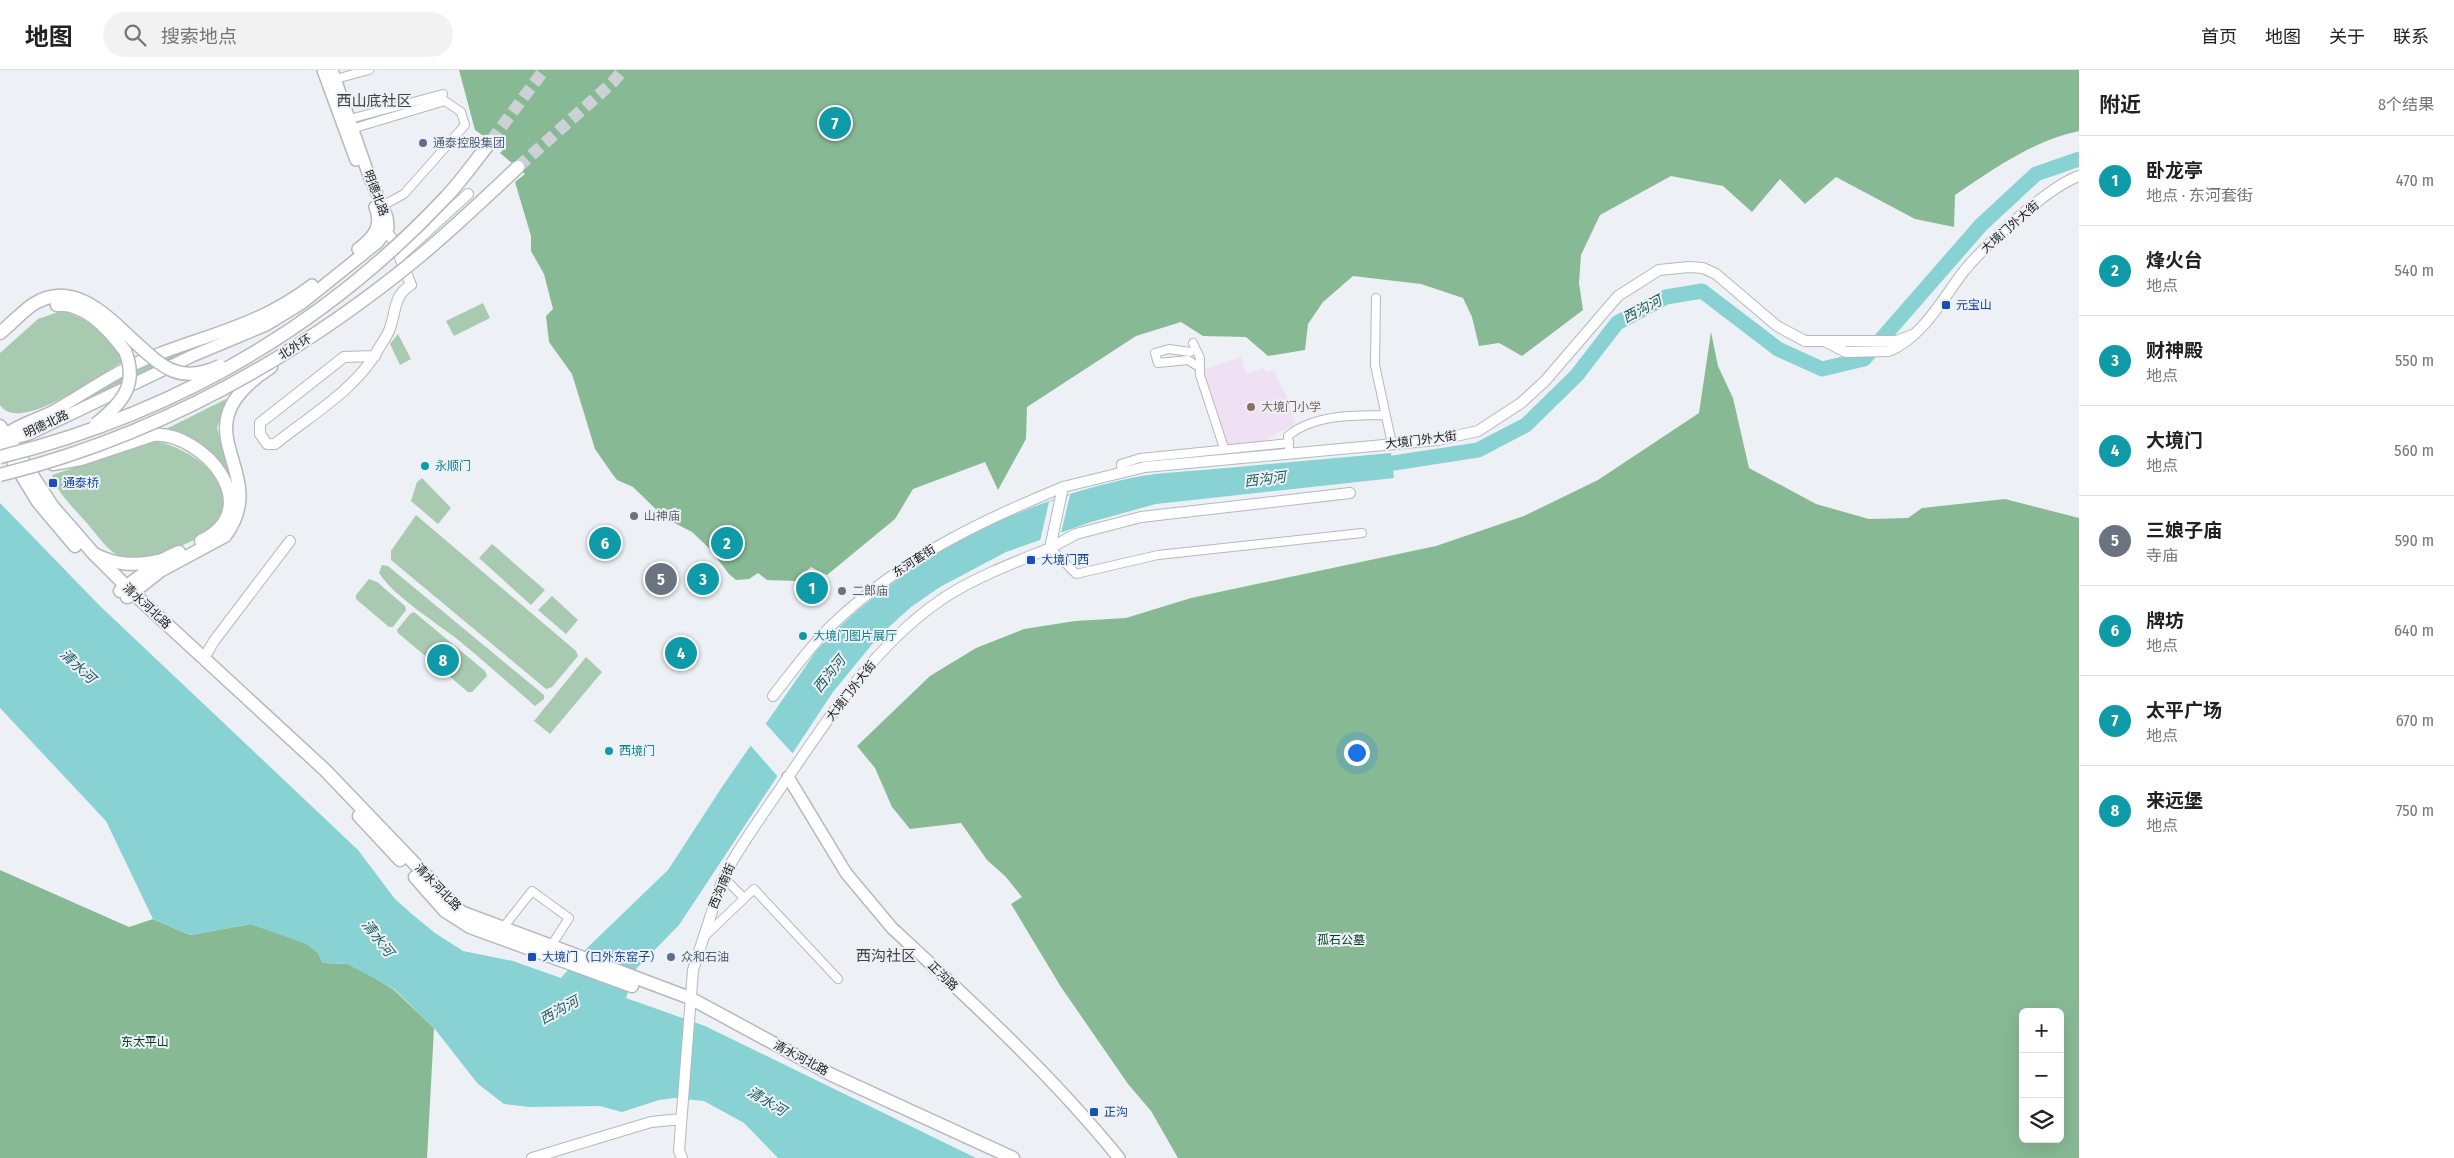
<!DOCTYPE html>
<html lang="zh">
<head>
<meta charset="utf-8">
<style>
  body { margin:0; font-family:"Fira Sans Condensed","Noto Sans SC",sans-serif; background:#f2f2f2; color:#222 }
  .controls { position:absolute; right:15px; bottom:15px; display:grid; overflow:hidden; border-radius:8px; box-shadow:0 5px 20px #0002 }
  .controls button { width:45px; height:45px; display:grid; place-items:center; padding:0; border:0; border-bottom:1px solid #e0e0e0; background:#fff; color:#222; font:25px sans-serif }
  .you { position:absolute; left:1356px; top:682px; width:18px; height:18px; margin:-12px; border:4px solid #fff; border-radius:50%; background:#1a73e8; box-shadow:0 0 0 8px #1a73e833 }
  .badge { display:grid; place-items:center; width:32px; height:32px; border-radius:50%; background:#228c6a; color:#fff; font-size:16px; font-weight:700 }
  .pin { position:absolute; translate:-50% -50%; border:2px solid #fff; box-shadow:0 1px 5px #0006 }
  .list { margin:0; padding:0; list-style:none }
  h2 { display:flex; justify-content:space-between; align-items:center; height:65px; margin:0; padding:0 20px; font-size:21px }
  h2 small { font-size:16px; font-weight:400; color:#767676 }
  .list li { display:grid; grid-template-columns:32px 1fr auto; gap:15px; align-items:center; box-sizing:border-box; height:90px; padding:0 20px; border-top:1px solid #e0e0e0 }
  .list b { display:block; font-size:19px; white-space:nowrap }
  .list p { margin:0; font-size:16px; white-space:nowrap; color:#767676 }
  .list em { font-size:16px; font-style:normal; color:#767676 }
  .icon { flex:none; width:28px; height:28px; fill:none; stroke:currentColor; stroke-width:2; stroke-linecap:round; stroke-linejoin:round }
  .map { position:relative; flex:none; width:2079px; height:1088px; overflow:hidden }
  header { display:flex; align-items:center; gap:30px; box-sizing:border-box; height:70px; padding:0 25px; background:#fff; border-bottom:1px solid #e0e0e0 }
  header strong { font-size:24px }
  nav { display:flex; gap:28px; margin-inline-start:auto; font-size:18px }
  .search { width:350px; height:45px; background:#f2f2f2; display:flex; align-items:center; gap:12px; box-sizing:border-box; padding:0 18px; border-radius:28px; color:#767676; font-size:19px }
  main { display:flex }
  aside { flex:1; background:#fff }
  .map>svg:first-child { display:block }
  .education { fill:#f0e0f3 }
  .green { fill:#a8cab0 }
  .forest { fill:#88b995; fill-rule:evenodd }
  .water { fill:#88d2d4 }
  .pier { fill:#edf0f5 }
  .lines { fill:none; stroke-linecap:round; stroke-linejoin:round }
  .river { stroke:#88d2d4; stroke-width:15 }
  .trunk-tunnel { stroke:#cdd0d4; stroke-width:12; stroke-dasharray:12 6; stroke-linecap:butt }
  .minor-casing { stroke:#b5b8bd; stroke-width:10 }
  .tertiary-casing { stroke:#b5b8bd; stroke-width:12 }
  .secondary-casing { stroke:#b5b8bd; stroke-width:14 }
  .primary-casing { stroke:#b5b8bd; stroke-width:15 }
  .trunk-casing { stroke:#b5b8bd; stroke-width:15 }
  .minor { stroke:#fff; stroke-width:8 }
  .tertiary { stroke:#fff; stroke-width:10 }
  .secondary { stroke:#fff; stroke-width:11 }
  .primary { stroke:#fff; stroke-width:12 }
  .trunk { stroke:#fff; stroke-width:12 }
  .trunk-bridge-casing { stroke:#b5b8bd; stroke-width:15; stroke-linecap:butt }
  .trunk-bridge { stroke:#fff; stroke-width:12 }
  .service-dot { fill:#5c6f8a; stroke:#edf0f5; stroke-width:2 }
  .transit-dot { fill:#1a4fb4; stroke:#edf0f5; stroke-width:2 }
  .education-dot { fill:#8d6e63; stroke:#edf0f5; stroke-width:2 }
  .culture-dot { fill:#0f9aa8; stroke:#edf0f5; stroke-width:2 }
  .worship-dot { fill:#6b7280; stroke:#edf0f5; stroke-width:2 }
  .labels { text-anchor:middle; stroke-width:4; stroke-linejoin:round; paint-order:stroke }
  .service-label { font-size:12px; fill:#4e5e75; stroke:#edf0f5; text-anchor:start }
  .street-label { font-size:12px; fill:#191a1c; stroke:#edf0f5 }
  .transit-label { font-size:12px; fill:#164399; stroke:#edf0f5; text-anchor:start }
  .education-label { font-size:12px; fill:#785e54; stroke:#edf0f5; text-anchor:start }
  .culture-label { font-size:12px; fill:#0d838f; stroke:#edf0f5; text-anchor:start }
  .worship-label { font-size:12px; fill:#5b616d; stroke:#edf0f5; text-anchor:start }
  .park-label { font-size:12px; fill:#013f1d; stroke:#edf0f5 }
  .water-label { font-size:14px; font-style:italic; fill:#205e60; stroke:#edf0f5 }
  .quarter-label { font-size:15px; fill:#404347; stroke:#edf0f5 }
</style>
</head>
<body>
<header>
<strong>地图</strong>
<div class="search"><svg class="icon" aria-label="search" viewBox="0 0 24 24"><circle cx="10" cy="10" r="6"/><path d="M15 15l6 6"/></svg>搜索地点</div>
<nav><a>首页</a><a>地图</a><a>关于</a><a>联系</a></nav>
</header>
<main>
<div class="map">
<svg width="2079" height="1088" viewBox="0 0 2079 1088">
  <rect width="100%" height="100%" fill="#edf0f5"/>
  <path class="education" d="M1241,287L1246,304L1263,298L1268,302L1274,300L1286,325L1295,354L1259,373L1229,376L1221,367L1202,300Z"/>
  <path class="green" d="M483,233L490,248L454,266L446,251Z
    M61,241C87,247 114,267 122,292C99,305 19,365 0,335V283L38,249Z
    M398,264L411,289L400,295L390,274Z
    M211,272L67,339L66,338L143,295L166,285Z
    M226,329L217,358L233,410C216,384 195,369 166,359Z
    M155,371C184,376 240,409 221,446C213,462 194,470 179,477C163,485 145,492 127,489C109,485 97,464 85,451C74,438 56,422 52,405Z
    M422,408L451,438L438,454L411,431L417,412Z
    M416,445L576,581L578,586L552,617L546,619L391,490V481Z
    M492,474L545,520L531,535L479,488Z
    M382,495L388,496L544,625V629L535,636C511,615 487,594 462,573C439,554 394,527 379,503Z
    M369,509L377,512L405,536L406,540L393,557H389L356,529V525Z
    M552,526L578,550L566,564L538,540Z
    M414,542L485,601L487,606L472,622H468L398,563L397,560L410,544Z
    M586,587L602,602L550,664L534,651Z"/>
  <path class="forest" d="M459,0H2079V61C2034,70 1992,100 1955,125L1954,157L1915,149L1836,107L1805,134L1780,109L1752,142L1723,116L1671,106L1600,145L1581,185L1579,213L1583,240L1522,286L1499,273L1479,276L1472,247L1463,228L1421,214L1353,206L1323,232L1308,254L1305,280L1268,286L1246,267L1203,266L1181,252L1136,266L1027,337L1026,369L998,420L985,392L913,419L895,449L827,505L811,497L795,511L767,510L758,503L749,509L736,510L729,504L709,478L692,462L665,448L633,417L617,410L611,402L595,379L572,304L549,272L546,246L553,239L544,204L531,181V166L515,112L525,104L500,83L503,80L475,60Z
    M1711,262L1718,296L1733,328L1749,398L1816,434L1869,449L1908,448L1922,438L2005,429L2079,448V1088H1178L1151,1041L1128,1014L1061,917L1011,834L1022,827L1005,806L987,790L961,753L910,759L892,737L875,698L857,676L930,606L976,578L1024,559L1075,551L1126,548L1191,528L1436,476L1524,446L1598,410L1699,343ZM2023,942H2060V1069H2023Z
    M0,800L129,857L153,849L190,865L251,854L308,874L318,883L323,893L348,894L371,906L393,919L434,958L427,1088H0Z"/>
  <path class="water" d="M1391,383L1394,408L1156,434L1091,452L1006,482L940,517L911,537L878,567L833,622L679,855L636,899L626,928L705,956L976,1088H778L744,1053L704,1031L674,1028L659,1030L622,1042L600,1036L529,1037L504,1034L478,1014L434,958L394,919L348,894L323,893L318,883L306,874L251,854L190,865L153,849L106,751L0,638V433L100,536L358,780L395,829L413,845L435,863L463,881L513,891L561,908L587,878L668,800L724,714L817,580C897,493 1015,432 1131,408C1158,402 1187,402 1214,399C1273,394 1332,388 1391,383Z"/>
  <path class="pier" d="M1070,425L1061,463L1040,471L1049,432Z
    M765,653L795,686L780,709L750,675Z"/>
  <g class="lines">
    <path class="river" d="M1374,396L1478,380L1526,355L1577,305L1617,253L1666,227L1702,221L1778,279L1822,299L1864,289L1981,155L2036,104L2079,89"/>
    <path class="trunk-tunnel" d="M491,71L544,0
      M518,97L612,13L623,0"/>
    <g class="minor-casing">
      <path id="minor" d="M332,10L369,0
        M346,50L443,24
        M348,60L445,31L461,42L465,55L404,124L380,137
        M1376,228L1375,295L1392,374
        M1193,273L1200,288V305L1224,378
        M1190,282L1169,279L1155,283L1158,293L1188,290L1199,297
        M1289,373L1288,366C1312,345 1354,345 1384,345
        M1122,402L1121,394L1140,388L1289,373V384
        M1050,478L1076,504L1158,485L1362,463
        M724,808L744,828
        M502,859L532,821L569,848L551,876
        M705,866L754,819L838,909"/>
    </g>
    <g class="tertiary-casing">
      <path id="tertiary" d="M400,186L468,124
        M1826,272L1846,282L1889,281C1923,267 1943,228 1964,201C1986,174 2048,117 2079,106
        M375,286L344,287L260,353V364L267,374H275C311,345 357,319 379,278C383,271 388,265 390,258C397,239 393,226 411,215L393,170L386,161
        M1050,478L1076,464L1141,447L1350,423
        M204,588L214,571L290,471
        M773,626C792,602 811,575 833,554C903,488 976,453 1063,417
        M532,1088L651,1052L681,1049
        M682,1088L679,1081L693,900L721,814L730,795C750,761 773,730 795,697C838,634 883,566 950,524C981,505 1016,492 1050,478L1063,417L1145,397L1438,370L1478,361L1521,333L1545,311L1618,226L1659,200L1689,197L1703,198L1716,204L1777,256L1805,271H1897L1912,265"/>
    </g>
    <g class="secondary-casing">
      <path id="secondary" d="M323,0L356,90
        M358,179C373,168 383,156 375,137
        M5,366C12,357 40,348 52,342C86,323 118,299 156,285C213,263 261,254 312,215
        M1,372L29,364L192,286L266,255L302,233L378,172L388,158L387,147L369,106L332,0
        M788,707L846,803L892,858C971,931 1051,1004 1119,1088"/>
    </g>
    <g class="primary-casing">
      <path id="primary" d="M0,356L53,437L94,484L133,523L325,700L461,842L690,928L832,1005L1013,1088
        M4,376L38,432L75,476
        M359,746L400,790
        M415,807L445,841L470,857L632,916"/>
    </g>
    <g class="trunk-casing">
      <path id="trunk" d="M57,235C85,232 110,261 125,281
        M0,263C11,254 21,243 32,235C73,208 108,247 135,272
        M53,394L81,389L153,365C202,361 269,438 201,471
        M94,484C116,495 133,496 157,491
        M120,521L162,490L179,482
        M127,527L160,501L225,466C275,399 172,361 271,297"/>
    </g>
    <use href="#minor" class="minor"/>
    <use href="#tertiary" class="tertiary"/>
    <use href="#secondary" class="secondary"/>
    <use href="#primary" class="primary"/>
    <use href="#trunk" class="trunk"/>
    <g class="trunk-bridge-casing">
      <path id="trunk-bridge" d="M135,272C164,299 181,314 220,296
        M96,354C121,334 139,315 125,281
        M0,387C173,344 323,258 446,127C462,110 476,90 491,71
        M0,405C157,366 295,289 420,186C454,158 486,127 518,97"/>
    </g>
    <use href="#trunk-bridge" class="trunk-bridge"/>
  </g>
  <g class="service-dot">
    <circle cx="423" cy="73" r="5"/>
    <circle cx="671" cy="887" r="5"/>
  </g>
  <g class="transit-dot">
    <rect x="1941" y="230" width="10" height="10" rx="2.5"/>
    <rect x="48" y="408" width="10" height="10" rx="2.5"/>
    <rect x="1026" y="485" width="10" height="10" rx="2.5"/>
    <rect x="527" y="882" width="10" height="10" rx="2.5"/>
    <rect x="1089" y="1037" width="10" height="10" rx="2.5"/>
  </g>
  <circle class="education-dot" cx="1251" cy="337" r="5"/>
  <g class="culture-dot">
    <circle cx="425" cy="396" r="5"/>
    <circle cx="803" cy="566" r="5"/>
    <circle cx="609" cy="681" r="5"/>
  </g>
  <g class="worship-dot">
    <circle cx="634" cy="446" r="5"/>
    <circle cx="842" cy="521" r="5"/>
  </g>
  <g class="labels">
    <g class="service-label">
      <text x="433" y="77">通泰控股集团</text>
      <text x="681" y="891">众和石油</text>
    </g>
    <g class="street-label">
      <text transform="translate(376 123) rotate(69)" y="4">明德北路</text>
      <text transform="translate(2010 157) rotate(-41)" y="4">大境门外大街</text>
      <text transform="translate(295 277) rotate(-32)" y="4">北外环</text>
      <text transform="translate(46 354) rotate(-25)" y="4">明德北路</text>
      <text transform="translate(1421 370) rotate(-7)" y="4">大境门外大街</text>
      <text transform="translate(914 491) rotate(-33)" y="4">东河套街</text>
      <text transform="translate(147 536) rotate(43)" y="4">清水河北路</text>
      <text transform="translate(851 621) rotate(-52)" y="4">大境门外大街</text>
      <text transform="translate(722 816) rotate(-67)" y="4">西沟南街</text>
      <text transform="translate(438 817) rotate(46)" y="4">清水河北路</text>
      <text transform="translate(943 906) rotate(44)" y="4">正沟路</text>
      <text transform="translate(801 988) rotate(28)" y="4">清水河北路</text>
    </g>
    <g class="transit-label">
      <text x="1956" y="239">元宝山</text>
      <text x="63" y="417">通泰桥</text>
      <text x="1041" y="494">大境门西</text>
      <text x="542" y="891">大境门（口外东窑子）</text>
      <text x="1104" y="1046">正沟</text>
    </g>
    <g class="education-label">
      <text x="1261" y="341">大境门小学</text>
    </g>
    <g class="culture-label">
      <text x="435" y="400">永顺门</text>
      <text x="813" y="570">大境门图片展厅</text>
      <text x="619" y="685">西境门</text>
    </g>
    <g class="worship-label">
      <text x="644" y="450">山神庙</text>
      <text x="852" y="525">二郎庙</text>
    </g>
    <g class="park-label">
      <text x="1341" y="874">孤石公墓</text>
      <text x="145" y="976">东太平山</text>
    </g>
    <g class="water-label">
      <text transform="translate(1642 239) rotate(-28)" y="5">西沟河</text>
      <text transform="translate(1265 409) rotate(-7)" y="5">西沟河</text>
      <text transform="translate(78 596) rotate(43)" y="5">清水河</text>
      <text transform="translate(829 604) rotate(-51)" y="5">西沟河</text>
      <text transform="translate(378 868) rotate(52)" y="5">清水河</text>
      <text transform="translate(559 940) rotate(-29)" y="5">西沟河</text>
      <text transform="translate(767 1031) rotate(31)" y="5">清水河</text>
    </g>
    <g class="quarter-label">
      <text x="374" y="36">西山底社区</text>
      <text x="886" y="891">西沟社区</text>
    </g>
  </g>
</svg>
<div class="controls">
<button>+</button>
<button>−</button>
<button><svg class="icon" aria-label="layers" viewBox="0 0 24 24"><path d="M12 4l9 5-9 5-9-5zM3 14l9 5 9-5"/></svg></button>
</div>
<div class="you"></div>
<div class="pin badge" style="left:812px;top:518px;background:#0f9aa8">1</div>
<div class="pin badge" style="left:727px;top:473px;background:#0f9aa8">2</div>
<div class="pin badge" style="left:703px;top:509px;background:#0f9aa8">3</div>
<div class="pin badge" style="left:681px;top:583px;background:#0f9aa8">4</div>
<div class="pin badge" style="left:661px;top:509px;background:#6b7280">5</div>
<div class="pin badge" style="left:605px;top:473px;background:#0f9aa8">6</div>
<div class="pin badge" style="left:835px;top:53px;background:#0f9aa8">7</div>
<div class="pin badge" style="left:443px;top:590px;background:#0f9aa8">8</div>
</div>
<aside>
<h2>附近<small>8个结果</small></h2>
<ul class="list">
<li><span class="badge" style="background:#0f9aa8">1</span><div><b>卧龙亭</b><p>地点 · 东河套街</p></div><em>470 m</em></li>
<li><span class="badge" style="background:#0f9aa8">2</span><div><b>烽火台</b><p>地点</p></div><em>540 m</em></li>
<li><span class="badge" style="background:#0f9aa8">3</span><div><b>财神殿</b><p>地点</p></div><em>550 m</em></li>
<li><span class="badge" style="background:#0f9aa8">4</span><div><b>大境门</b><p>地点</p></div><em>560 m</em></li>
<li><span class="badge" style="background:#6b7280">5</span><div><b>三娘子庙</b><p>寺庙</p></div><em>590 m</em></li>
<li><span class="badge" style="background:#0f9aa8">6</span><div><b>牌坊</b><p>地点</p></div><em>640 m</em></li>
<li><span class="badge" style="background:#0f9aa8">7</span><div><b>太平广场</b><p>地点</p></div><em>670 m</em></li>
<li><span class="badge" style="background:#0f9aa8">8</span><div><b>来远堡</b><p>地点</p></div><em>750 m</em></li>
</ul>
</aside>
</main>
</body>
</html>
